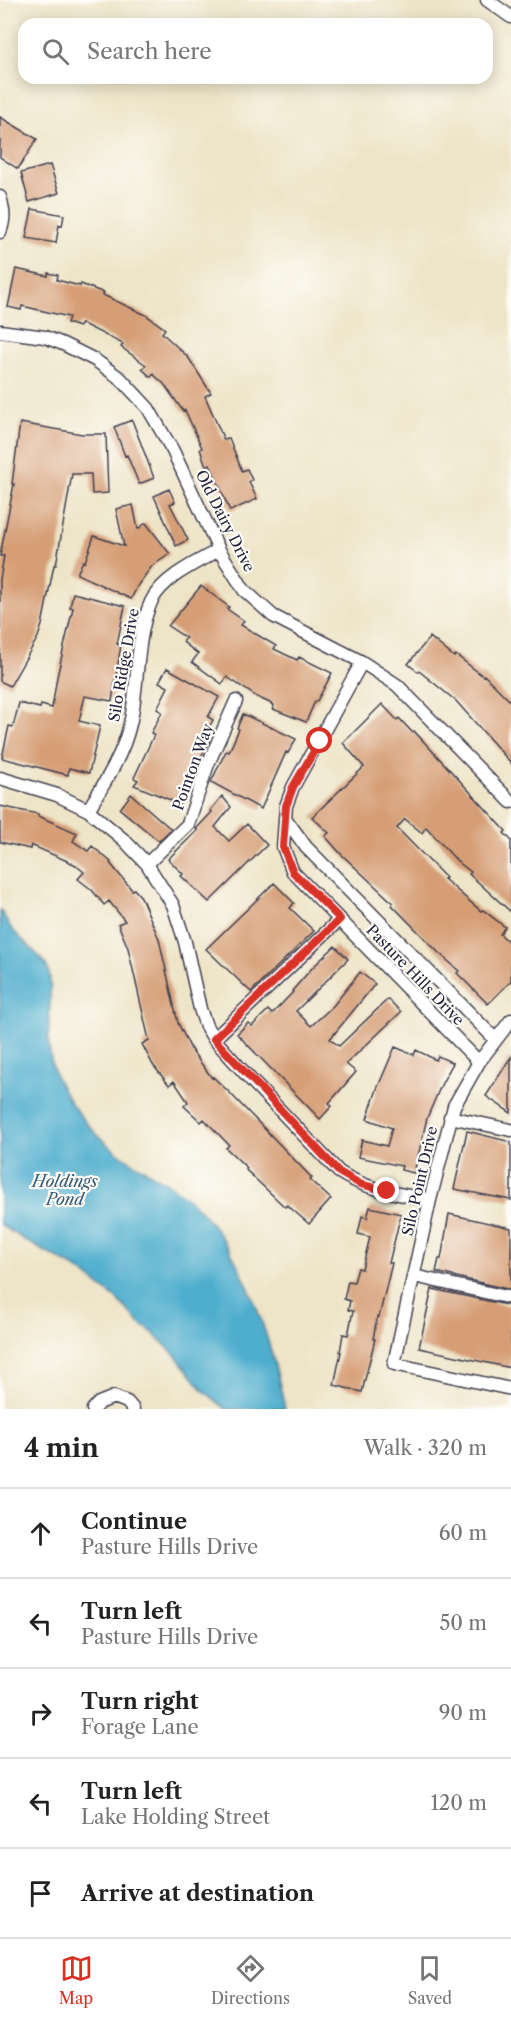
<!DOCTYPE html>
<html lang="en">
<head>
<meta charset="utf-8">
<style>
  body { margin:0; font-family:"Libre Caslon Text",serif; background:#f6f6f6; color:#222 }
  .stop { position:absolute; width:18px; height:18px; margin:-14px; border:4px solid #d93025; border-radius:50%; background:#fff }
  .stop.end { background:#d93025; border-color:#fff; box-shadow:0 2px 6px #0008 }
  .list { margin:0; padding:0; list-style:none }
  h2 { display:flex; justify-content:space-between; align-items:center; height:78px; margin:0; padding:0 24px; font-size:26px }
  h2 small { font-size:20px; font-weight:400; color:#767676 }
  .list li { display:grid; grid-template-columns:39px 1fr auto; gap:18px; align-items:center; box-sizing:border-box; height:90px; padding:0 24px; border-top:2px solid #e0e0e0 }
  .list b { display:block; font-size:22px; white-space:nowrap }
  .list p { margin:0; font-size:20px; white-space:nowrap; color:#767676 }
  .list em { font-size:20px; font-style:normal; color:#767676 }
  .icon { flex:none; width:33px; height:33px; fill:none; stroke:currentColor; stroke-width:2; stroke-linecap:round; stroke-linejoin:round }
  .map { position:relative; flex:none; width:511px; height:1409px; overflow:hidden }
  .search { position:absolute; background:#fff; box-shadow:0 3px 15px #0003; left:18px; right:18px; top:18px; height:66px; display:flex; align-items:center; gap:15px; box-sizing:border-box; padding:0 21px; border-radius:18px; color:#767676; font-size:22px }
  .sheet { height:528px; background:#fff }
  nav { display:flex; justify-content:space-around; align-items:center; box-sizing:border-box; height:84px; border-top:2px solid #e0e0e0; background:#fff; font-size:16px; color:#767676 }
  nav a { display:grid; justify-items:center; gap:3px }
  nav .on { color:#d93025 }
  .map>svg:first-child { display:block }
  .water { fill:#50aece; stroke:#396884; stroke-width:1.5 }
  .building { fill:#d69e76 }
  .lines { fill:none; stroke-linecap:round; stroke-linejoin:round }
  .minor-casing { stroke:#413f50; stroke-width:15 }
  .minor { stroke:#fff; stroke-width:12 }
  .route { stroke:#d93025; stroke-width:8 }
  .labels { text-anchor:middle; stroke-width:4.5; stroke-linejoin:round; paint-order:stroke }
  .street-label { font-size:15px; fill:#22223b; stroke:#fdfcf7 }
  .water-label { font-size:16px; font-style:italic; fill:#345a76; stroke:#fdfcf7 }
</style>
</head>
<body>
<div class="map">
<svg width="511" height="1409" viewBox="0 0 511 1409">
  <rect width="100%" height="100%" fill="#fdfcf7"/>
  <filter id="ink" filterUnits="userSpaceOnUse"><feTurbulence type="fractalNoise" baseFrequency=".0167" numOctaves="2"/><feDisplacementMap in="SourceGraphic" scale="12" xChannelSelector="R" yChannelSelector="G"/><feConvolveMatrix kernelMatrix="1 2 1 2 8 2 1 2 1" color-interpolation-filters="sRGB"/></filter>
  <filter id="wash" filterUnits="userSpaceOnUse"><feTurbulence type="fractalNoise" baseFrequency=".008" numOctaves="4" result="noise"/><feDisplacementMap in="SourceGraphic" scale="24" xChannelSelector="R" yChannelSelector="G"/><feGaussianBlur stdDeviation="1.35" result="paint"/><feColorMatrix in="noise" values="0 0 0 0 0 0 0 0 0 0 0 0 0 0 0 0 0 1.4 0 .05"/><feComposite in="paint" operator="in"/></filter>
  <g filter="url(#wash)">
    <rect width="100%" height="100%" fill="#eee4c7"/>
    <path class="water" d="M0,910C5,915 7,923 12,929C22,941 42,956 48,969C52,979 50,991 50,1001C49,1027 46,1057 58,1081C72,1109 96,1138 123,1156C147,1172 176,1186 197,1207C246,1257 272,1343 285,1409H226L204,1391L175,1355L152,1332L139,1323L119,1301L79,1270L26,1241L0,1224Z"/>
    <g id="blocks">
      <path class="building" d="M0,117L37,139L18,169L0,157Z
        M50,165L59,193L29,202L21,173Z
        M32,209L64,215L62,226L59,225L56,243L26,238Z
        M16,269L48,276V273L58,275L57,280L80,286L81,284L104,293L103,295L146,315L165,329L162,333L188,357L211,393L205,396L224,440L229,438L242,471L247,469L252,480L249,482L257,499L230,511L210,464L206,466L200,449L202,448L185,410L183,411L164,384L153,374L151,377L142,369L146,365L121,347L123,344L81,323L79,327L67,323L69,317L22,306L21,310L8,307Z
        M132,420L154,478L139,484L127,455L125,456L114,427Z
        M20,423L82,434H106L108,493L92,494L91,474H72L56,565H54L42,625L38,637L10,686L0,681V579L4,556H0L14,484H12Z
        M169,489L175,502L170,504L188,540L176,546L154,496Z
        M133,505L138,529L146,523L170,554L152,566L138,585L131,599L77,574L83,561L85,562L94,536L124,546L116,509Z
        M201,586L229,607L227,609L244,621L241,625L276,646L274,649L297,660L299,657L332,673L317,701H315L306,722L273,709L274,705L257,697L227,677L222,684L192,662L198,654L183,642L186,638L168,626Z
        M73,593L125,606L117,644L121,645L112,701L85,696L79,721L100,726L89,773L69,768L68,775L2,758L9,726L13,727L19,703L40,708L41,705L52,708L57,677L73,608L70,607Z
        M430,637L454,657L456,655L483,676L484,675L511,702V763L456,701L419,671L418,672L408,664Z
        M167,668L219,697L208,717L213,720L201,742L207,744L180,804L134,785L138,780L134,778L154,735L151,733L162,712L157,709L168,687L159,682Z
        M382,704L397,720L399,718L412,732L414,731L506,831L504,833L511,840V912L469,874L471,872L457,861L426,827L422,833L405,819L397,828L446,878L444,879L481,911L483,910L505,927L500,934L511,944V981L488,1004L457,973L459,971L438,952L392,905L393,903L341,854L325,836L329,833L312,817L364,767L343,743Z
        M243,714L296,739L288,753L286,752L261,809L211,782L226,751L229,752L239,729L237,728Z
        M131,794L171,829L159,841L120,809Z
        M222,796L231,807L215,827L229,841L247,824L267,845L209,902L181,876L183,874L168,859L198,830L196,829L212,812L210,811Z
        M0,806L38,814V816L77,833L73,841L88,851L92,846L111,862L110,863L132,890L134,889L141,897L159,939L178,1023L192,1051L212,1078L213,1077L229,1092L312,1178L310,1180L331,1199L309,1224L287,1205L285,1207L246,1170L247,1168L226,1148L229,1145L204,1119L201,1122L184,1106L188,1102L174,1081L169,1085L153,1065L142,1044L149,1040L128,948L118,924L125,921L109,901L104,905L92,890L78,879L84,872L74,864L31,845L30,849L0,842Z
        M274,883L294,903L290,908L314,931L251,992L206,949Z
        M335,946L348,959L296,1011L311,1026L333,1006L360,972L375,984L330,1039L339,1046L388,999L401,1012L346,1064L356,1072L329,1103L332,1106L320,1119L237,1034L248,1023L252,1026L268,1010L272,1014L293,992L292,991L313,967Z
        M395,1047L414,1055L416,1050L436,1060L438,1056L453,1063L442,1083L427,1118L414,1173L401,1170L402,1166L358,1157L362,1140L387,1146L392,1128L367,1119L377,1089Z
        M511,1057V1113L486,1096Z
        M467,1131L511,1142V1200L454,1189Z
        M370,1207L401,1214L389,1263H392L379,1317H377L373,1339H375L362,1392L334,1385L341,1352H340L343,1334L348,1335L353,1311L348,1310L350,1301L344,1299L348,1281L354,1282L358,1268L362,1269L370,1237L358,1234L362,1216L367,1218Z
        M449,1214L511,1228V1290L436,1272L439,1259H441Z
        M432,1289L511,1306V1368L419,1348Z"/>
    </g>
  </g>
  <g filter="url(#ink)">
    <use href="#blocks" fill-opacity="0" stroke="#413f50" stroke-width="1.5"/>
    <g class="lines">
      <g class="minor-casing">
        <path id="minor" d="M487,0L511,17
          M0,197C4,211 5,219 0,232
          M0,331L45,337L63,344L95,360L121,379L148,408L173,451L219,550L244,590L273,616L362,662L397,685L511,802
          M362,662L293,787L286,806L283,847L293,872L479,1062
          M0,778L57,795L88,810L124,840L147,864L173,905L185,942L200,1009L206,1026L214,1039L251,1080L339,1172C366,1190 399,1194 430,1200
          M88,810C104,784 123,755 130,724C139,686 135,638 151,602C162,578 197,562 219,550
          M285,818L306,847L496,1040
          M147,864L188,824L208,764L236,701
          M511,1020L479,1062L454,1106L430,1200L394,1364L511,1389
          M214,1039L340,919
          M450,1117L511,1130
          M414,1276L511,1298
          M93,1409L99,1403L114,1397L127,1402L133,1409"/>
      </g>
      <use href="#minor" class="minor"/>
    </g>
  </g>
  <g class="lines" filter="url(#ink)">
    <path class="route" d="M320,741L293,787L286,806L283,847L293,872L340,919L214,1039L339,1172L360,1184L387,1191"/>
  </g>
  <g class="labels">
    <g class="street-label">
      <text transform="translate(225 521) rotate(63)" y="5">Old Dairy Drive</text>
      <text transform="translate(124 665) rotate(-80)" y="5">Silo Ridge Drive</text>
      <text transform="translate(193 767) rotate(-70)" y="5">Pointon Way</text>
      <text transform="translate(415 975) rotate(46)" y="5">Pasture Hills Drive</text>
      <text transform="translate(420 1181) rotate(-77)" y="5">Silo Point Drive</text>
    </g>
    <g class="water-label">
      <text x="65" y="1187">Holdings<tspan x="65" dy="18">Pond</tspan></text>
    </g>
  </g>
</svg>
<div class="stop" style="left:320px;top:741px"></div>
<div class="stop end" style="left:387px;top:1191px"></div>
<div class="search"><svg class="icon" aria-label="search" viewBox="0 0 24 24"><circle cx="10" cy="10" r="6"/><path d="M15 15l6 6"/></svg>Search here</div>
</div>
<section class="sheet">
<h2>4 min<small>Walk · 320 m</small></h2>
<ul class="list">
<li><svg class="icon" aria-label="ahead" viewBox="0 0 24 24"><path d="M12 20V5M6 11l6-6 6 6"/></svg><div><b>Continue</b><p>Pasture Hills Drive</p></div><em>60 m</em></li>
<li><svg class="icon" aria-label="left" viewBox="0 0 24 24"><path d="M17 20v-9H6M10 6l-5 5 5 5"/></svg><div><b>Turn left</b><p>Pasture Hills Drive</p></div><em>50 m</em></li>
<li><svg class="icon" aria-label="right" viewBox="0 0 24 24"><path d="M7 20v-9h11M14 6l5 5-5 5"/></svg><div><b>Turn right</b><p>Forage Lane</p></div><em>90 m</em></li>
<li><svg class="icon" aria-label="left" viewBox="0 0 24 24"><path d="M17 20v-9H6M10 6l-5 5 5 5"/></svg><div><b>Turn left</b><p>Lake Holding Street</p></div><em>120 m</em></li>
<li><svg class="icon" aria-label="arrive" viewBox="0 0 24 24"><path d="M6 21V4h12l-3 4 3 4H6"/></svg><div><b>Arrive at destination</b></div></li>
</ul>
</section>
<nav>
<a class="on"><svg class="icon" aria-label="map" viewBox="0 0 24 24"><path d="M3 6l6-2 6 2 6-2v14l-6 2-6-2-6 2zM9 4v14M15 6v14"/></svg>Map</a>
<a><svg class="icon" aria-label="directions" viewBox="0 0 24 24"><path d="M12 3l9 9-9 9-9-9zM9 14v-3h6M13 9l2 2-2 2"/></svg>Directions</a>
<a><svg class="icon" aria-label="saved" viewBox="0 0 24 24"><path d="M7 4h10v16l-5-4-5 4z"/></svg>Saved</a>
</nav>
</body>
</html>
